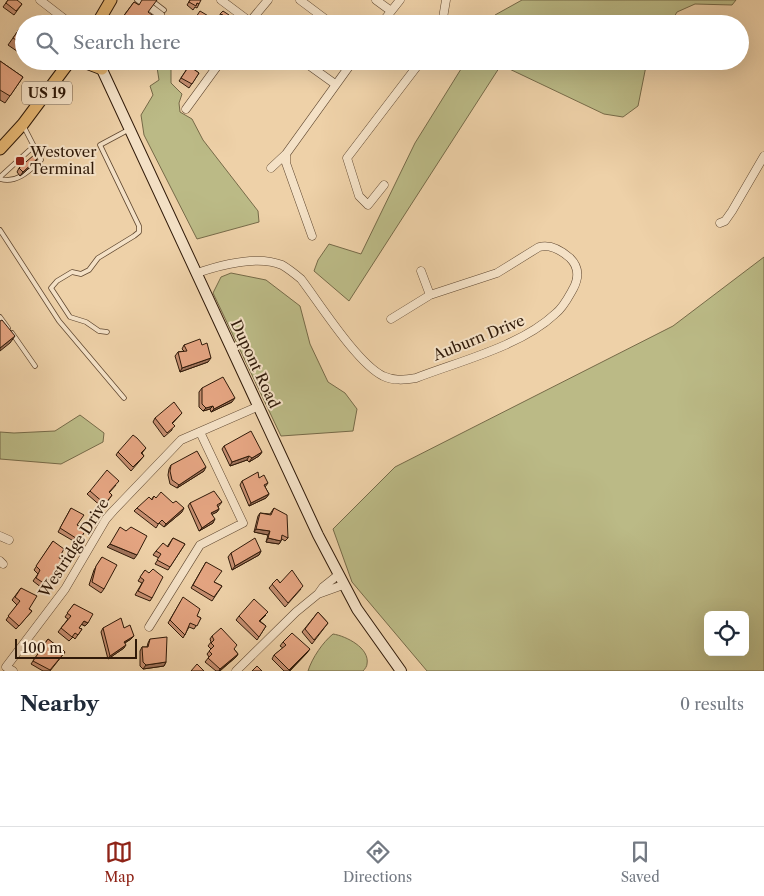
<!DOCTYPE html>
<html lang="en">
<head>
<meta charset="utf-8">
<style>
  body { margin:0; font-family:"Libre Caslon Text",serif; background:#f6f6f7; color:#1f2937 }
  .controls { position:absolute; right:15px; bottom:15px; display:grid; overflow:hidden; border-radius:8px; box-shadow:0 5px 20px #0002 }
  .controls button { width:45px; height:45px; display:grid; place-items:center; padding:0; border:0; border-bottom:1px solid #e0e1e3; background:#fff; color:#1f2937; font:25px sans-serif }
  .scale { position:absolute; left:15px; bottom:12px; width:122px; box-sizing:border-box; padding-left:5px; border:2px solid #301a09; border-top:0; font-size:14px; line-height:18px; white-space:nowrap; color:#301a09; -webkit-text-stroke:4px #f4e1c6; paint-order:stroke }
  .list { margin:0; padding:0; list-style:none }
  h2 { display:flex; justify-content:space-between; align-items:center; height:65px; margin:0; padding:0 20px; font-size:21px }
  h2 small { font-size:16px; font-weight:400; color:#747a83 }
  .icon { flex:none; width:28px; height:28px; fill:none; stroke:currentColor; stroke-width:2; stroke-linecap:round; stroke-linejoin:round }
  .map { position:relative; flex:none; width:764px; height:671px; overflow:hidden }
  .search { position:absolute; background:#fff; box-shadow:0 5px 20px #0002; left:15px; right:15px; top:15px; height:55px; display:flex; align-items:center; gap:12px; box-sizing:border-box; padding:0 18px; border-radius:28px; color:#747a83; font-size:19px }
  .sheet { height:155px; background:#fff }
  nav { display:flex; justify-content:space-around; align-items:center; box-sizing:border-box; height:70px; border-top:1px solid #e0e1e3; background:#fff; font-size:14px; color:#747a83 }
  nav a { display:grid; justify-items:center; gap:2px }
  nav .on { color:#8f2418 }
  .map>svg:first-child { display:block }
  .green { fill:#bbba86; stroke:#766a48; fill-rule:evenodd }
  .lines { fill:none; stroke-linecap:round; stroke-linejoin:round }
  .lane-casing { stroke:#604831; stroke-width:5.5 }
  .street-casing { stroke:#604831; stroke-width:9 }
  .secondary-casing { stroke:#301a09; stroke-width:12 }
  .primary-casing { stroke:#301a09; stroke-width:13 }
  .lane { stroke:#f4e1c6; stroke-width:4 }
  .street { stroke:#f4e1c6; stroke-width:8 }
  .secondary { stroke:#f4e1c6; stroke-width:10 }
  .primary { stroke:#e7b874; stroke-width:11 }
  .wall { fill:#c58e70; stroke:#301a09 }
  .shaded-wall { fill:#a0745b; stroke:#301a09 }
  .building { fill:#e5a582; stroke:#301a09 }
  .poi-dot { fill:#8f2418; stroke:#f4e1c6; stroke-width:2 }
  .labels { text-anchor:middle; stroke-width:4; stroke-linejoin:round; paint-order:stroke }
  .shield { fill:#f4e1c6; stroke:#6b5642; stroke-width:1 }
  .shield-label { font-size:14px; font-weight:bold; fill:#301a09 }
  .poi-label { font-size:15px; fill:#301a09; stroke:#f4e1c6; text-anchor:start }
  .street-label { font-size:15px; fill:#301a09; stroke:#f4e1c6 }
</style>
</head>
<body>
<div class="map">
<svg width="764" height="671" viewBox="0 0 764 671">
  <rect width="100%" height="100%" fill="#eed1a8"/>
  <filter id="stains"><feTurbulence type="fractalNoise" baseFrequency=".004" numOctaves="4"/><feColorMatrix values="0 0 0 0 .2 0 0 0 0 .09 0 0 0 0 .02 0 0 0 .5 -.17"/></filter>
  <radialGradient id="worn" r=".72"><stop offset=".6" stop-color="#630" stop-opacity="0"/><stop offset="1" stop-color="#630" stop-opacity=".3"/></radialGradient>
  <path class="green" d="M522,0H736L732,5L695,4L677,12L670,24H490L495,15Z
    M156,61H174L171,69V83L182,94L179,103L180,112L192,119L203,140L258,211L259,222L197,239L144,135L141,115L153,95L150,86L159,80Z
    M466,61H647L638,106L623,117L604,114L501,65L349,301L314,271L318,260L329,244L361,254L415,143Z
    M764,257V671H427L352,582L333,529L395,467L673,326ZM708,615H745V652H708Z
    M231,273L266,280L300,306L310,344L328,382L345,393L357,409L353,431L281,436L213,293L221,277Z
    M80,415L104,433L103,442L61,464L0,459V432L14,433L55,431Z
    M333,634C346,636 370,648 367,664C367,666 365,669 363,671H308C312,658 323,642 333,634Z"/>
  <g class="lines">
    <g class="lane-casing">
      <path id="lane" d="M137,0L160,17
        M143,0L162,14
        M151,0L164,10
        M147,13L157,21
        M0,177L34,146
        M0,179C17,184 30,170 41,160L23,125
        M0,230L59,321L124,398
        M0,317L8,328
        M107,332L99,331L86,322L70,317L51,288L57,281L72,272L81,274L89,270L98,258L134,236L139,232V226L100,145L128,130
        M12,333L35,366"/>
    </g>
    <g class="street-casing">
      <path id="street" d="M40,0L71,24
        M221,0L253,24
        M300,0L332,24
        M376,0L391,11
        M248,24L268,0
        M381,24L400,0
        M442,24L446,0
        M303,61L335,84
        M186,109L221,61
        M271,168L286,154
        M384,185L368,205L359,196L347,158L421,61
        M720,223L725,221L732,211L764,156
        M312,236L286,163V154L353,61
        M421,271L430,295
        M197,273C220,265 258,255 282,265C289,269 295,274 301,279C320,304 357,363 383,376C394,381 404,380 416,378C460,361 521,346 555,314C563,308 568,298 573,289C579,278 579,267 570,258C561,250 550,244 539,247L497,273L430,295L391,319
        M0,536L9,540
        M0,561L3,564
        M318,594L343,585
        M149,627L200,545L243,523L200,432
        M13,671L6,667L65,589L106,519L113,511L181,440L259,406
        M236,671L296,612L318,594L323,587L338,575"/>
    </g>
    <g class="secondary-casing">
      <path id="secondary" d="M98,61L318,535L357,609L401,671"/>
    </g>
    <g class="primary-casing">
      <path id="primary" d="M97,24L111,0
        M81,61L102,69
        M0,149L23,124L70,61"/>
    </g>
    <use href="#lane" class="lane"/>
    <use href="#street" class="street"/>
    <use href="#secondary" class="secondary"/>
    <use href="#primary" class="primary"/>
  </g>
  <path class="wall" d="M8,0L22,4L14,15L3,7Z
    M190,0L199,4L197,8L195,7L193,10L187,5Z
    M134,2L148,12L146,24H121L119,22Z
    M223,11L228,17L220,19L218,17Z
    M20,28L24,31V56L8,45Z
    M0,61L23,77L5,103L0,100Z
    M32,61H47L43,68Z
    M198,61H205L203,65Z
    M189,66L199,73L189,88L179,81Z
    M35,163L20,176L17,172L19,168Z
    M184,345H202L208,362L180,372L175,356L178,352L184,351L182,349Z
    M202,388L232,402L211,412L210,409L203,411L199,407V392Z
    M182,413L172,424V430L164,437L153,422L155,418Z
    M224,446L262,452L259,456L249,462L247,460L230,466L222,449Z
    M146,448L142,453L144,456L131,471L116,455L118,452Z
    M171,465L204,471L177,488L170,484L168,475L169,469Z
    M259,478L268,483L265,487L269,494L266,498L249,506L240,485L242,481Z
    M116,485L109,493L112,495L103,508L87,494L90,491Z
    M154,496L156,498L182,512L164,527L159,523L156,528L134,511L137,508L151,500Z
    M222,502L218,507L219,509L217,512L212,514L213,523L199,531L188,506L190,503Z
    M71,508L77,525L86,530L77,543L58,532Z
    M274,508L288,538L285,541L282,539L279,544L266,542L268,535L254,532L258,516L260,513L270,514Z
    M173,538L185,544L168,570L155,564L159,558L153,555L156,551L167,547Z
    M53,541L59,558L60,563L59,568L42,588L33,581L38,574L34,570Z
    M261,551L259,555L232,570L228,557L231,553Z
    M102,557L104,589L101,593L89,585L94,570Z
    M206,562L214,582L222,586L212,601L191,588Z
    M145,570L152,598L150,601L135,595L142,583L138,581Z
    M277,579L280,583L301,589L285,607L269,588Z
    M21,588L29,609L32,611L16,629L6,620L17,605L12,600Z
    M181,601L197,616L201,618L194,629L189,627L183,638L168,623Z
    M74,604L85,626L81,624L79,628L82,629L75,639L73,637L69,641L58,632L68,619L65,617Z
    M318,612L328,623L312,644L302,632Z
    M266,615L260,621L266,626L257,640L236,620L239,616Z
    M103,628H124L134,636L131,639L125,643L124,648L108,659L101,632Z
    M212,636L234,649L238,654L236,657L220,671H216L205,662L209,657L207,654L211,649L208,646L211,642L210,639Z
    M48,639L65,652L50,671H43L31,664Z
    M150,639L166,662L164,666L143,669L140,666V651L142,647H147L148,643Z
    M283,642L307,653L290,671H284L272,659L274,655L283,648L280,646Z"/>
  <path class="shaded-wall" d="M37,159L35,163L20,176L23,172Z
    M15,336L10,343L0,351V348Z
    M211,358L208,362L180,372L182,368Z
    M235,398L232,402L211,412L214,409Z
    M213,406L210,409L203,411L206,408Z
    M262,452L259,456L249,462L252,458Z
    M249,456L247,460L230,466L232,462Z
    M206,467L204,471L177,488L179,485Z
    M269,494L266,498L249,506L251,503Z
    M184,508L182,512L164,527L166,524Z
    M219,509L217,512L209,516L211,513Z
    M215,519L213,523L199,531L202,528Z
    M256,529L270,531L268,535L254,532Z
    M268,538L281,541L279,544L266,542Z
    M110,544L137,555L134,559L107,547Z
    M261,551L259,555L232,570L235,566Z
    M84,621L88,623L85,626L81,624Z
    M134,636L131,639L121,645L124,642Z
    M126,645L124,648L108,659L110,656Z
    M310,649L307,653L289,671Z
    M238,654L236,657L219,671L220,669Z
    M166,662L164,666L143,669L146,665Z"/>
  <path class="building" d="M8,0H17L22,4L16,11L6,3Z
    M142,0H157L148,12L152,15L146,24H132L123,17L134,2L139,5Z
    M190,0H201L199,4L197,3L196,6L189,2Z
    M200,11L210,17L206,24H199L194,20Z
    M223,11L229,15L228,17L234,21L232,24H217L223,15L220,14Z
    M20,28L24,31V45L13,38Z
    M0,61L23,77L10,96L0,90Z
    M189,66L199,73L192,84L181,78Z
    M34,155L37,159L23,172L19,168Z
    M2,320L15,336L0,348V321Z
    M200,339L202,345L207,343L211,358L182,368L178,352L187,351L184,345Z
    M223,377L235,398L214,409L213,406L206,408L202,404V388Z
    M174,402L182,413L172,423L175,426L167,433L155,418Z
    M251,431L262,452L252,458L249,456L232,462L224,446Z
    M133,435L137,438L146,448L141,453L144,456L133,467L118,452Z
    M197,451L206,467L179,485L172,480L170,471L171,465Z
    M107,470L119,481L109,492L112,495L105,504L90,491Z
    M258,472L259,478L264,475L268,483L264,485L269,494L251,503L242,481Z
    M214,491L222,502L217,505L219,509L211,513L215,519L202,528L190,503Z
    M161,492L173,503L176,501L184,508L166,524L162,520L158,524L137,508L149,497L152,500L154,496L156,498Z
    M71,508L84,515L77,525L86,530L79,540L60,528Z
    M274,508L287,515L288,538L282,535L281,541L268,538L270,531L256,529L260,513L271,515Z
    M120,527L126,531L131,527L147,536L137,555L110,544Z
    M173,538L185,544L170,567L157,560L161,554L156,551L163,543L168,547Z
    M255,538L261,551L235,566L231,553Z
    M53,541L64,549L59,558L63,559L59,563L61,565L45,584L36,578L40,570L36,566Z
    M102,557L117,565L104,589L92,582L96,566Z
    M206,562L222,571L214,582L222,586L214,597L193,585Z
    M153,569L163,577L152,598L138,591L144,580L140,577L145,570L149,573Z
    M292,570L303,586L288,603L272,584L277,579L280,583Z
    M21,588L37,596L29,609L32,611L19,626L8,616L20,601L15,597Z
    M183,597L200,609L197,616L201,618L197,626L190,623L185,635L170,620Z
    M254,599L268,612L259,621L266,626L259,637L239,616Z
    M74,604L93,614L88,623L84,621L79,628L82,629L78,635L75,633L72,637L61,628L71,616L67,613Z
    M318,612L328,623L314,640L305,629Z
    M121,618L124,628L130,625L134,636L124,642L126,645L110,656L103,628Z
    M221,628L237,645L234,649L238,654L220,669L208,658L212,654L209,651L214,646L211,643L214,640L212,636Z
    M292,633L310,649L289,670L274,655L286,645L283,642Z
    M167,637L166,662L146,665L143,662L142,647H148L150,639Z
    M48,639L65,652L50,670L33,661Z
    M197,664L204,671H191Z
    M257,666L262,671H252Z"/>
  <rect class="poi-dot" x="15" y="156" width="10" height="10" rx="2.5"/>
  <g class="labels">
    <rect class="shield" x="22" y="81.5" width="50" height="23" rx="4"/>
    <g class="shield-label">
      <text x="47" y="98">US 19</text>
    </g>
    <g class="poi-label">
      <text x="30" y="157">Westover<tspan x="30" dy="17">Terminal</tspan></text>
    </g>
    <g class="street-label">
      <text transform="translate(479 338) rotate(-22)" y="5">Auburn Drive</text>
      <text transform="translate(255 364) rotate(65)" y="5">Dupont Road</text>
      <text transform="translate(74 548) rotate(-57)" y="5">Westridge Drive</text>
    </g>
  </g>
  <rect width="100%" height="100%" filter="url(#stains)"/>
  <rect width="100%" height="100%" fill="url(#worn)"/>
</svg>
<div class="controls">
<button><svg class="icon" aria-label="locate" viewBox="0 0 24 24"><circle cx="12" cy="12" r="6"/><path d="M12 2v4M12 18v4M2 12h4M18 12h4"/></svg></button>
</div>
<div class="scale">100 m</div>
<div class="search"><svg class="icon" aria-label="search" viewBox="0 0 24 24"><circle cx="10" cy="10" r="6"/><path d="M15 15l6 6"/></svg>Search here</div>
</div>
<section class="sheet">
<h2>Nearby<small>0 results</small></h2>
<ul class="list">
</ul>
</section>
<nav>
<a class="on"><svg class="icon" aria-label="map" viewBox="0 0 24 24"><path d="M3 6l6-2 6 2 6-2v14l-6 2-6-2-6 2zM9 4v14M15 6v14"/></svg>Map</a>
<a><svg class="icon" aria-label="directions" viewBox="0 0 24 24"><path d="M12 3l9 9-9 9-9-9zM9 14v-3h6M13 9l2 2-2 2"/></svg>Directions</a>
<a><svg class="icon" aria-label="saved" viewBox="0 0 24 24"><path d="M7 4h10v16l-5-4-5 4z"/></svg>Saved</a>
</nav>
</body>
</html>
